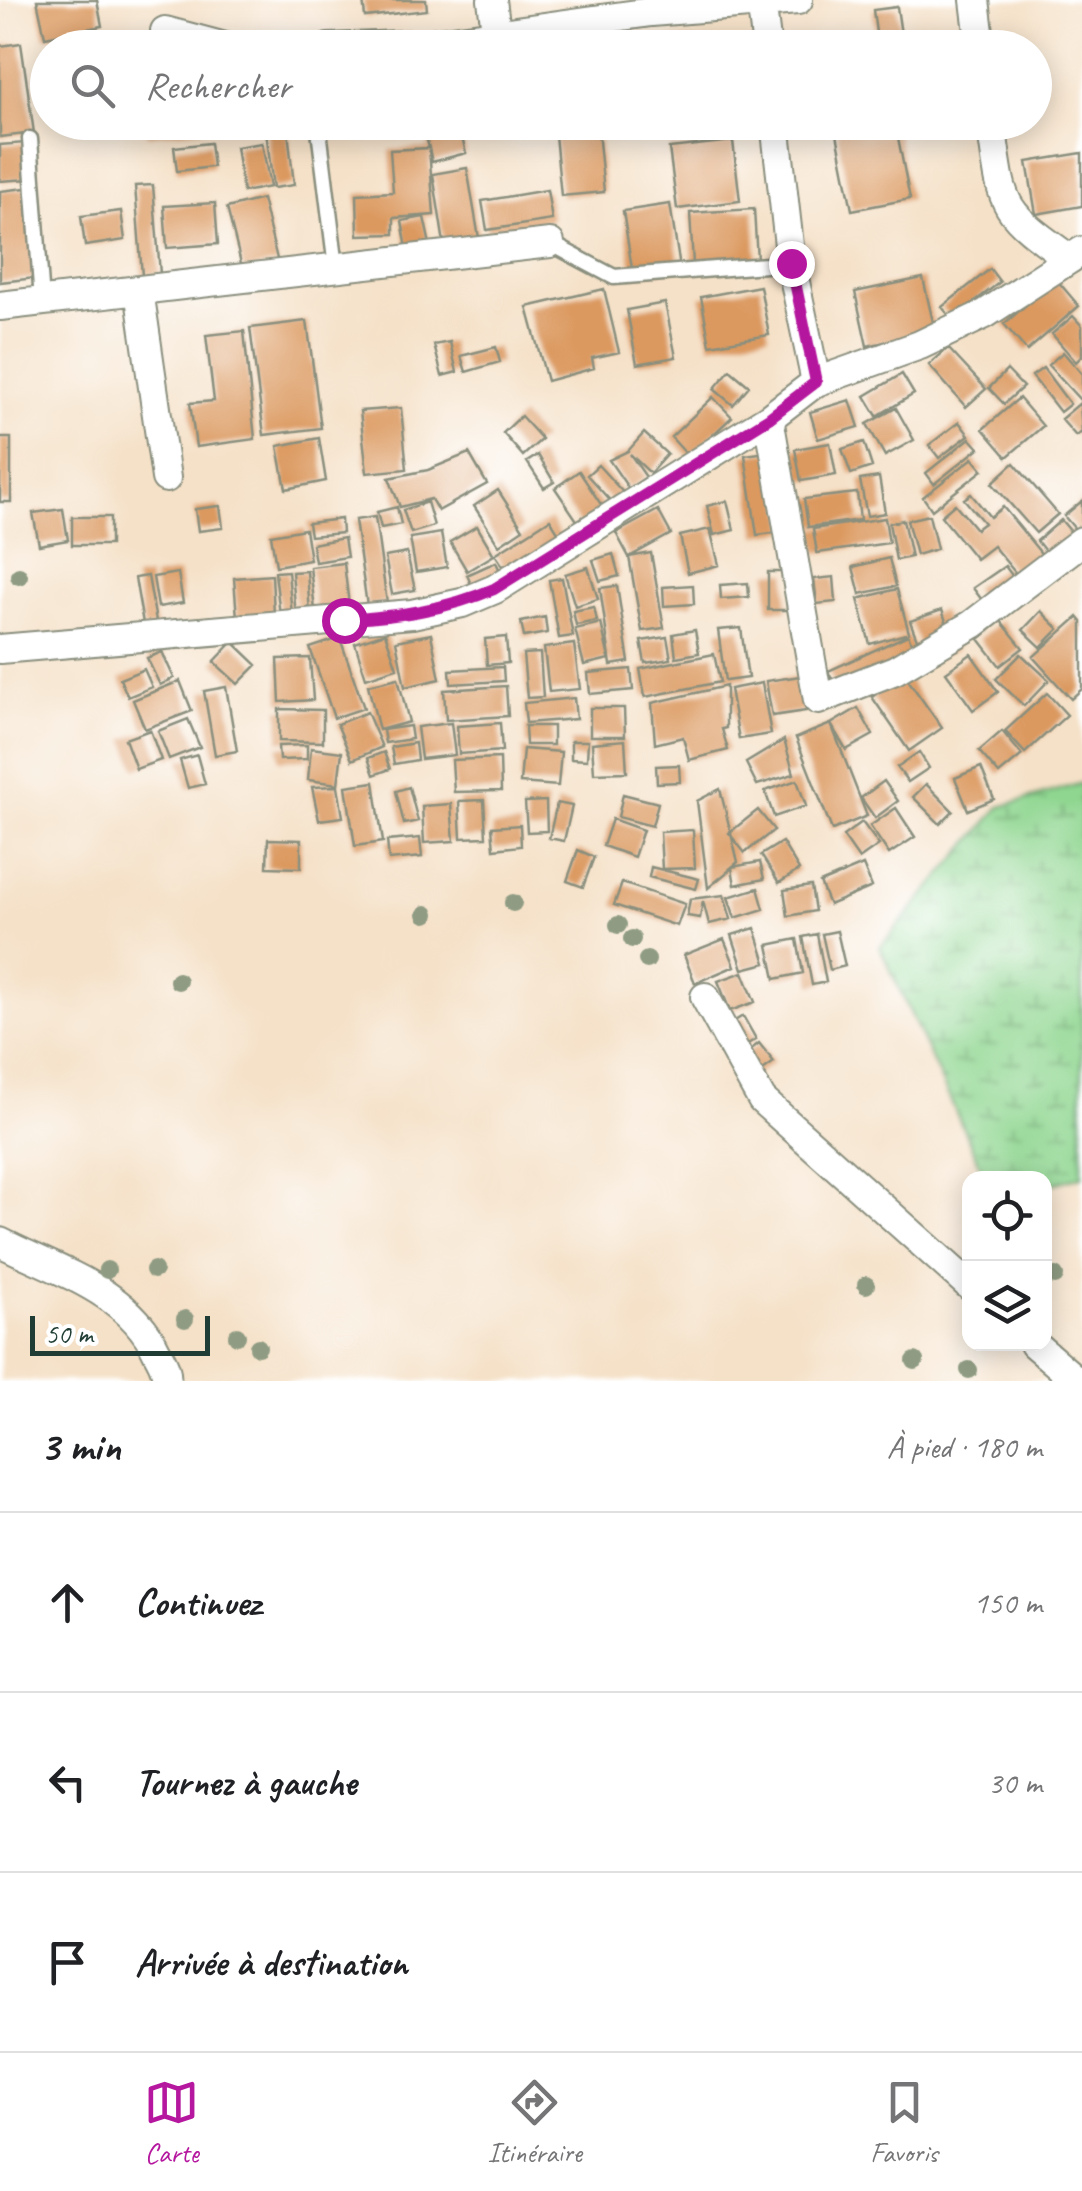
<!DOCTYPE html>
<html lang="fr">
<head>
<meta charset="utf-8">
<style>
  body { margin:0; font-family:Caveat,sans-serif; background:#f2f2f2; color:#202124 }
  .controls { position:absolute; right:30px; bottom:30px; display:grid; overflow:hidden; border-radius:20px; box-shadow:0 5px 25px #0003 }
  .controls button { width:90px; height:90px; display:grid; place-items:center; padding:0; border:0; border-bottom:2px solid #e0e0e0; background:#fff; color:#202124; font:50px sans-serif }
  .scale { position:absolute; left:30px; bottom:25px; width:180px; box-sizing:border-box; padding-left:10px; border:5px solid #1f3d34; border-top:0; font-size:28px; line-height:35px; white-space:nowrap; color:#1f3d34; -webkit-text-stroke:8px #fff; paint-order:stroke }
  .stop { position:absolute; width:30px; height:30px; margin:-22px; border:8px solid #b5179e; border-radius:50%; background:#fff }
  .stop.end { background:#b5179e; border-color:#fff; box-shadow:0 2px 10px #0008 }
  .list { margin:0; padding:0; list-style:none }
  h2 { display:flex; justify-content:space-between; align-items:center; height:130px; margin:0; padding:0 40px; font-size:42px }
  h2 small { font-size:32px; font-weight:400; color:#757577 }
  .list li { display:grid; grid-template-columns:65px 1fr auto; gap:30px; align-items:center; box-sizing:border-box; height:180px; padding:0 40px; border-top:2px solid #e0e0e0 }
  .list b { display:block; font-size:38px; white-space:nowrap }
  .list em { font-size:32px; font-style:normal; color:#757577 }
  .icon { flex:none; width:55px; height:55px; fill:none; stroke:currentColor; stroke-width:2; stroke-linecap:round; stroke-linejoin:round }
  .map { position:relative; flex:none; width:1082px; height:1381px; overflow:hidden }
  .search { position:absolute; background:#fff; box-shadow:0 5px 25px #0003; left:30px; right:30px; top:30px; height:110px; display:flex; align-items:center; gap:25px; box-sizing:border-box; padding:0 35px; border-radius:55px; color:#757577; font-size:38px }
  .sheet { height:670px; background:#fff }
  nav { display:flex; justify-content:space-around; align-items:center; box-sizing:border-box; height:140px; border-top:2px solid #e0e0e0; background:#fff; font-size:28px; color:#757577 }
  nav a { display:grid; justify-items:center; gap:5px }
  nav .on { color:#b5179e }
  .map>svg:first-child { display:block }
  .wetland { fill:url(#wetland-marsh); stroke:#578a62; stroke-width:2.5 }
  .building { fill:#db995e }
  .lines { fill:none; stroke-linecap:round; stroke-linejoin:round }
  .service-casing { stroke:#8a8f7e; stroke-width:19 }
  .minor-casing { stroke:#8a8f7e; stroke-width:32 }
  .service { stroke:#fff; stroke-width:14 }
  .minor { stroke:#fff; stroke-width:28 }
  .tree { fill:#8f9c83 }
  .route { stroke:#b5179e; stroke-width:12 }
</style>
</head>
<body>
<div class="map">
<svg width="1082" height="1381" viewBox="0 0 1082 1381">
  <defs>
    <pattern id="wetland-marsh" width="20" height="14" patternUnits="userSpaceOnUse" patternTransform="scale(2.5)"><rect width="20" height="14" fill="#8fd690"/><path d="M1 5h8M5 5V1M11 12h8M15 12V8" fill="none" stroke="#74af76"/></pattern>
  </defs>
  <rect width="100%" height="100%" fill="#fff"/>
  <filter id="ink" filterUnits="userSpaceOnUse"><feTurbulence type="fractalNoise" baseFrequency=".01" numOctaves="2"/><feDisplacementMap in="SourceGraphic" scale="20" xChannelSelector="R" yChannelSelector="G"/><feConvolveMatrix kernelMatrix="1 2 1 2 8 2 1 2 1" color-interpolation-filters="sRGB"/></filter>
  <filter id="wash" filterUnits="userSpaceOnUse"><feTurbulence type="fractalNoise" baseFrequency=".0048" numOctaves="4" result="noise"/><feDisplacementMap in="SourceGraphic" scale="40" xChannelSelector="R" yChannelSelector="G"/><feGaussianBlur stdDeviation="2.25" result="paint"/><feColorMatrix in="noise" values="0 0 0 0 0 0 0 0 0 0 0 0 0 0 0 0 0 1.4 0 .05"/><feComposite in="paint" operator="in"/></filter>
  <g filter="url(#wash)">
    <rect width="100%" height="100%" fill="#f5e1c8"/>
    <path class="wetland" d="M1082,783V1176L1045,1186L1044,1178H986L880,947L1000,807Z"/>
    <g id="blocks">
      <path class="building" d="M37,0H97L102,26L45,37Z
        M363,0H426L427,10L365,17Z
        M897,7L903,48H878L873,10Z
        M670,39L717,42L716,48H670Z
        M21,43L34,133L0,137V46Z
        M146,122H201L202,129L147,135Z
        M265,122H287L294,185L273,188Z
        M422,122H458L466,153L432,162L429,148L434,215L394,218V234L358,235L357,194L393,192L390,150L429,148Z
        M866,122H895L910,199L852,210L836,129Z
        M598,131L604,192L561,196L555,135Z
        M733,141L740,201L677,209L669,148Z
        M25,143L29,179L0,181V145Z
        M210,143L213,167L177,171L174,147Z
        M262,143L270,187L243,192L236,147Z
        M1082,153V206L1036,214L1027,162Z
        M467,168L480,244L445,250L433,174Z
        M153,185L160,274L142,276L135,186Z
        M26,188L36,278L0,282V191Z
        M547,190L552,220L487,230L482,201Z
        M262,199L278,263L243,271L227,208Z
        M215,203L218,244L167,248L164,206Z
        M670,204L680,268L633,275L623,211Z
        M754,209L757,260L693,264L690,213Z
        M121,211L125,240L85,246L81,216Z
        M424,217L432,254L409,259L402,221Z
        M990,269L1000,282L952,319L942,307Z
        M923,278L935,331L867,346L855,292Z
        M1056,279L1079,306L1027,351L1004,324Z
        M760,286L769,335L710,345L701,297Z
        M604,289L619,352L592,358L594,368L547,381L527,307Z
        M665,303L676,357L637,364L627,310Z
        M1073,316L1082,326V356L1076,362L1052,334Z
        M307,321L321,428L264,435L250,328Z
        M244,331L255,439L196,447L190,403L214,401L206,335Z
        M450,342L457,372L442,376L434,345Z
        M496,347L500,362L466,372L461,356Z
        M948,348L986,389L966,407L929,365Z
        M1063,352L1082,374V402L1048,365Z
        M1043,368L1070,404L1060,412L1032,376Z
        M730,370L749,386L733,405L714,389Z
        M1007,370L1023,387L1004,404L989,388Z
        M902,374L914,394L877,416L865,396Z
        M713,397L732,417L689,457L671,437Z
        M1019,398L1043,426L1007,457L983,429Z
        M850,400L859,427L818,439L810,412Z
        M1080,403L1082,432L1076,436L1061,419Z
        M401,408L407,469L367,473L360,411Z
        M896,408L914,440L885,456L867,424Z
        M521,416L542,439L523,456L503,433Z
        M959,422L969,435L939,458L929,445Z
        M644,433L667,454L650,473L630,454L646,477L629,489L609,460L628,451Z
        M0,438H11V502H0Z
        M319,438L326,481L286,489L278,446Z
        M970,438L979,448L934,484L926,473Z
        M864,442L872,467L851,474L842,449Z
        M830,443L836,475L801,481L795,449Z
        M774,451L787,531L757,535L745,455Z
        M469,453L487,484L438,511L431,499L400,507L389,478L428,470Z
        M538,455L554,482L544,488L527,462Z
        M973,458L983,470L932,510L923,497Z
        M1014,463L1058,514L1036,533L992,483Z
        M598,465L628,498L617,508L587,475Z
        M579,471L604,509L580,525L555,488Z
        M879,477L885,513L867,516L860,480Z
        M498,490L523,529L499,545L474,506Z
        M857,493L860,520L808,527L804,499Z
        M971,494L990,517L1003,507L1049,563L1024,583L993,546L976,559L941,516L955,504L976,529L984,523L964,499Z
        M727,501L734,530L714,535L707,506Z
        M1082,501V537L1064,516Z
        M427,502L434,526L411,533L403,510Z
        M220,506L223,528L198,531L195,509Z
        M397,507L401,524L381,528L377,512Z
        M63,509L68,540L39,545L33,513Z
        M658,510L671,534L629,557L616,533Z
        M929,515L937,549L916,555L907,520Z
        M72,517H110V545H72Z
        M375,517L387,603L367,606L355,520Z
        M885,518L889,543L817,553L813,529Z
        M341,519L342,533L310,536L308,523Z
        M550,519L563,540L509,575L495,554Z
        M903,520L911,557L896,560L889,523Z
        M1061,520L1078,540L1053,561L1037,541Z
        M477,526L494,555L467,571L450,542Z
        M305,529L310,560L276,566L271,535Z
        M710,529L719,565L688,573L680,536Z
        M441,533L447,567L416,572L410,538Z
        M344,538L347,557L315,562L312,544Z
        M407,553L415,590L392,594L385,557Z
        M651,553L664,628L642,631L629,557Z
        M613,554L619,576L600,581L593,560Z
        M889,558L896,586L860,594L853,567Z
        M496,562L507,587L478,600L467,575Z
        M344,563L349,605L315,610L310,567Z
        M1005,566L1017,582L985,604L973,588Z
        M588,567L598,599L575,606L565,574Z
        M288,571L292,615L280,616L275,572Z
        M307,571L310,615L296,616L292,572Z
        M768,572H787V610H768Z
        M178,573L183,603L158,607L153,577Z
        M272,575L274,615L237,618L234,578Z
        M148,576L157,627L144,629L135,578Z
        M834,577L836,602L817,604L814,579Z
        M562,578L573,636L559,638L549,580Z
        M748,583L749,597L721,599L720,585Z
        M693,585L694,604L664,606L663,587Z
        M617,586L629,662L611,665L600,588Z
        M897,589L909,633L870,644L858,599Z
        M594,607L597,621L576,625L573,611Z
        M942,610L956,650L925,661L910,621Z
        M1041,611L1059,629L1041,647L1023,630Z
        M545,617L547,633L524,637L521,622Z
        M1078,617L1082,622V689L1071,699L1033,657Z
        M1001,621L1023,648L1000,666L979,639Z
        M601,623L609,659L584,665L575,629Z
        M741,628L748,678L725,681L718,630Z
        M695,630L699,653L676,657L673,634Z
        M385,633L397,668L366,678L355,643Z
        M431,634L440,679L405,687L396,641Z
        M908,635L920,661L840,697L828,671Z
        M506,637L508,663L487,665L485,639Z
        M667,637L671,659L645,663L641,641Z
        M340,638L364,708L334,718L310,648Z
        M233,642L257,665L238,684L214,662Z
        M574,644L580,689L549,692L544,648Z
        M162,652L174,678L160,685L147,658Z
        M540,653L543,697L527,698L523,654Z
        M714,654L720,682L645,697L640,669Z
        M971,654L998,692L973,710L946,672Z
        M1021,654L1049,680L1024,706L996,679Z
        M310,658L313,700L280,702L278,659Z
        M503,667L504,681L451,684L450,670Z
        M144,669L152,687L128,697L120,679Z
        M631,669L633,690L590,694L588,673Z
        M904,674L942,728L909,751L872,697Z
        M801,676L806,711L772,716L766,681Z
        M398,678L409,722L379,730L368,685Z
        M180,681L192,711L145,729L133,700Z
        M762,683L771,734L739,739L730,689Z
        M506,686L508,716L446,720L444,690Z
        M726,686V728L722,729L728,750L689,760L683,737L655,744L652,703Z
        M226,687L237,751L215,755L204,691Z
        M1047,693L1067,715L1025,753L1005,731Z
        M574,698L576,719L526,723L524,703Z
        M590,708H624L625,736H590Z
        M858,708L873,735L846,750L831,724Z
        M279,709L323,710V742L279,741Z
        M367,712L382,747L352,760L337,724Z
        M188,719L200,747L169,759L158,731Z
        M451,723L455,755L421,759L417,727Z
        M500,723L502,751L459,754L457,726Z
        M831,724L867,816L832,830L796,738Z
        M410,726L412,739L385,743L383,730Z
        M525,726H553V745H526Z
        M150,730L161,760L136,769L125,739Z
        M1002,731L1022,755L999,774L979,751Z
        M625,740L627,772L594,773L592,743Z
        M784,740L794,774L757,785L746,763Z
        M571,741H588L587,760L571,759Z
        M415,743L417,760L394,764L391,747Z
        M307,745V759L279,760L278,746Z
        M311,748L342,752L338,784L308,780Z
        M523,749L561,752L558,786L520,783Z
        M384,752L390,769L374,775L368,758Z
        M919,752L929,768L908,782L897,767Z
        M197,755L205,784L188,788L180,760Z
        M500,758L501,791L454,792L452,760Z
        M679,765L680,782L657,783L656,766Z
        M981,767L994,799L968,810L955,778Z
        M797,780L806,806L774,817L765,791Z
        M884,781L898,801L875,818L861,798Z
        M374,782L383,842L355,846L346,786Z
        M926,784L953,811L940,824L913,797Z
        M338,786L343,817L319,820L312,787Z
        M409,787L418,821L404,824L396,791Z
        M720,789L738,862L732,867L760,862L764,879L735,885L732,868L708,888L697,801Z
        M623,794L658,803L652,826L618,817Z
        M484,800L486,837L461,838L459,801Z
        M546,801L547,831L527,832L525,802Z
        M557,803L572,806L564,841L549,838Z
        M451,804L454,841L424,843L422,806Z
        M896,808L915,837L889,854L870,826Z
        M758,810L774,830L745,853L729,833Z
        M612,819L643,830L634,857L603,846Z
        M862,822L879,845L859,859L843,836Z
        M520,825L521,846L494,849L492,827Z
        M693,830L695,868L662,869L660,832Z
        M420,838L422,857L389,860L387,841Z
        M268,839L301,840V868L267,867Z
        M782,842L799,870L779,883L761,855Z
        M578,850L594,857L583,887L567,881Z
        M863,865L872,887L829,905L820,883Z
        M651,867L699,879L696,889L649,877Z
        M622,883L685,904L677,926L614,905Z
        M811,886L815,911L788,916L784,890Z
        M758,888L764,909L735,918L728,897Z
        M724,895L731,919L709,924L703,901L700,918L687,916L690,899Z
        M755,928L766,963L743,969L732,935Z
        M837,931L845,966L830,970L822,934Z
        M817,934L826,982L812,985L803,937Z
        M724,939L735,966L695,983L684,955Z
        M797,939L803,973L775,979L768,945Z
        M743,972L755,1002L730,1011L718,981Z
        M743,1016L756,1039L737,1050L723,1028Z
        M759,1043L774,1062L753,1077L739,1059Z"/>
    </g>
  </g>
  <g filter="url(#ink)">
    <use href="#blocks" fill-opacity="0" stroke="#8a8f7e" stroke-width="2.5"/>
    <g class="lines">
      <g class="service-casing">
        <path id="service" d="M318,122L336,267
          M30,139L42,301
          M550,243L614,277L791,263"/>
      </g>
      <g class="minor-casing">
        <path id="minor" d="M492,0L496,31
          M761,0L767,48
          M975,0L981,48
          M165,31L229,48
          M328,48L424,44L651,12L798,0
          M775,122L791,263L816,382
          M991,122C1003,209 998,208 1070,259
          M139,290L166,478
          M0,306L550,243
          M769,418L818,700L895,670L973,624L1082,541
          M0,649L412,614L462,603L495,589L769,418L816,382L920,345L985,314L1082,251
          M705,997L762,1100L970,1286
          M0,1242C57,1271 129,1291 157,1352C162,1362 168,1370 166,1381
          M1034,1344L1077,1381"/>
      </g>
      <use href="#service" class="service"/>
      <use href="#minor" class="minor"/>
    </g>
    <g class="tree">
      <circle cx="19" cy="576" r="9"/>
      <circle cx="513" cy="903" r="9"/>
      <circle cx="426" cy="914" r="9"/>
      <circle cx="618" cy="925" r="9"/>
      <circle cx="632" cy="939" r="9"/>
      <circle cx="647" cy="960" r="9"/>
      <circle cx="178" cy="981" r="9"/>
      <circle cx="107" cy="1270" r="9"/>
      <circle cx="154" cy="1270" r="9"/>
      <circle cx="1055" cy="1276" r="9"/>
      <circle cx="866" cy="1285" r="9"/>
      <circle cx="185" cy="1319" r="9"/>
      <circle cx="237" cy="1336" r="9"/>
      <circle cx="258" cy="1347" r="9"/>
      <circle cx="915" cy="1361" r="9"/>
      <circle cx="969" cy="1370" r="9"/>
    </g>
  </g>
  <g class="lines" filter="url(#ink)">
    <path class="route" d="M344,620C398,616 445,610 494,589L769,418L816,382L791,263"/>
  </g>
</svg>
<div class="controls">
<button><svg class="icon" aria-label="locate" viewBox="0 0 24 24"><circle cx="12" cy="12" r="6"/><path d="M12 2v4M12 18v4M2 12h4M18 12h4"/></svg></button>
<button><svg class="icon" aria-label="layers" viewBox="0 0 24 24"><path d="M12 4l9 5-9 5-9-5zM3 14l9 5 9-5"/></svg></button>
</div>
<div class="scale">50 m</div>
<div class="stop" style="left:344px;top:620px"></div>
<div class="stop end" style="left:791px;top:263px"></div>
<div class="search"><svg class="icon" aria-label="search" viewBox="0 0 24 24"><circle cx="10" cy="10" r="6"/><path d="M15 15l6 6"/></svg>Rechercher</div>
</div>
<section class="sheet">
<h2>3 min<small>À pied · 180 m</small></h2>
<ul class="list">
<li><svg class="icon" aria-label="ahead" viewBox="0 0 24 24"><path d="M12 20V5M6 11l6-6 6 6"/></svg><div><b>Continuez</b></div><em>150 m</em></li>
<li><svg class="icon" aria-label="left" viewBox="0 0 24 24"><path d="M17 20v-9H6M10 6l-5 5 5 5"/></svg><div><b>Tournez à gauche</b></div><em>30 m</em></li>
<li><svg class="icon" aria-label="arrive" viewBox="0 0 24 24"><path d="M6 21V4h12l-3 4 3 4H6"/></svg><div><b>Arrivée à destination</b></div></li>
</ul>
</section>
<nav>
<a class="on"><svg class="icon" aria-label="map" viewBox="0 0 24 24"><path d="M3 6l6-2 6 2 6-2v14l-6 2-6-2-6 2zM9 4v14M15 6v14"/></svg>Carte</a>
<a><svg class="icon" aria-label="directions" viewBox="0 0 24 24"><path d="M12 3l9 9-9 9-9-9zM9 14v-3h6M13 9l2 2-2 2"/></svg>Itinéraire</a>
<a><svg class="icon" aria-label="saved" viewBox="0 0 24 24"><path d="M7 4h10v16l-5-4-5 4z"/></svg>Favoris</a>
</nav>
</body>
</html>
